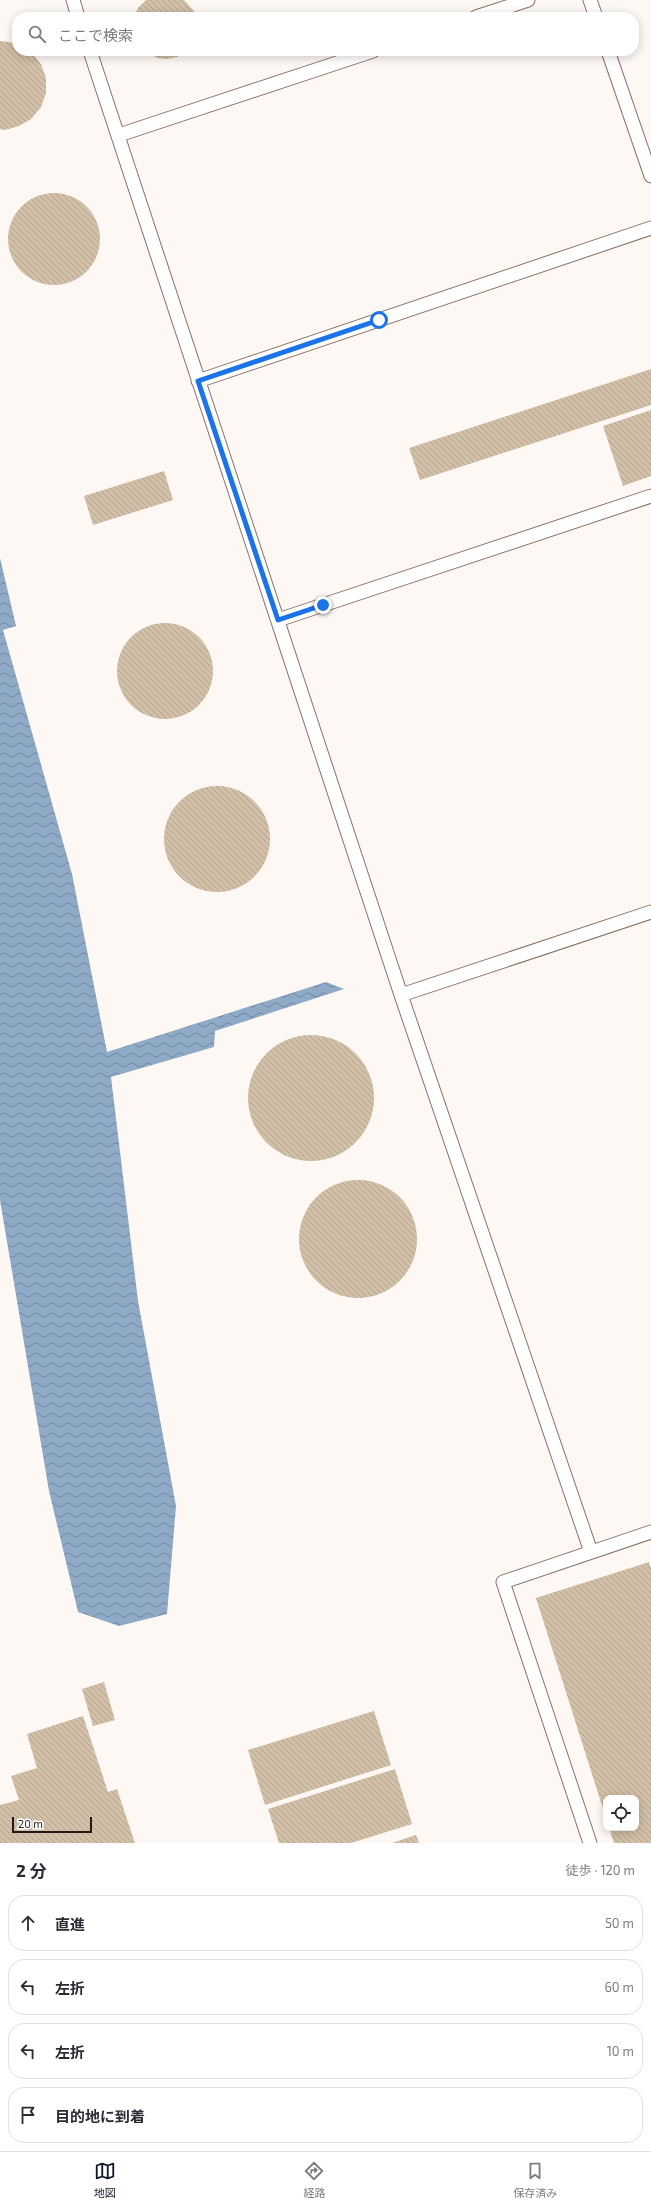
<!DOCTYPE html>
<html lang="ja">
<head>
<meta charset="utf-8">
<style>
  body { margin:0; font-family:"Exo 2","Noto Sans JP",sans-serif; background:#f7f7f7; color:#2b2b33 }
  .controls { position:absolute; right:12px; bottom:12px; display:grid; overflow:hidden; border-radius:8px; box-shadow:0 2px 10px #0003 }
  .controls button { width:36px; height:36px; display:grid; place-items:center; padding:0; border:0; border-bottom:1px solid #e1e1e2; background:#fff; color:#2b2b33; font:20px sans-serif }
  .scale { position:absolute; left:12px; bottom:10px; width:80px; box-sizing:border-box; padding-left:4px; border:2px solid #231813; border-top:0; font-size:11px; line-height:14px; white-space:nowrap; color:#231813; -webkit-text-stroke:3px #fff; paint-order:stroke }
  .stop { position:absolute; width:12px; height:12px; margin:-9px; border:3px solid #1a73e8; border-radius:50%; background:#fff }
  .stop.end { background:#1a73e8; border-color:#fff; box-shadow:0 1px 4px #0008 }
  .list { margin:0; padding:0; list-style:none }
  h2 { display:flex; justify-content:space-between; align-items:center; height:52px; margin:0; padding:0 16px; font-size:17px }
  h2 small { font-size:13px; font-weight:400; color:#7c7c81 }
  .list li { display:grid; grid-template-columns:26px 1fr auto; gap:12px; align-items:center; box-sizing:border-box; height:56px; margin:0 8px 8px; padding:0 8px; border:1px solid #e1e1e2; border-radius:16px }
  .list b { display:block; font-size:15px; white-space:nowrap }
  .list em { font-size:13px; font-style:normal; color:#7c7c81 }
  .icon { flex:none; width:22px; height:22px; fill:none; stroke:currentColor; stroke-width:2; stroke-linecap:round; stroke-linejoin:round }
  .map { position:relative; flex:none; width:651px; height:1843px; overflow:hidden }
  .search { position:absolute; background:#fff; box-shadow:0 2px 10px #0003; left:12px; right:12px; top:12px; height:44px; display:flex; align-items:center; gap:10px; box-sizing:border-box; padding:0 14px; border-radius:16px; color:#7c7c81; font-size:15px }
  .sheet { height:308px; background:#fff }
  nav { display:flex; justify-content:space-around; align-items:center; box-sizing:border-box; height:56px; border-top:1px solid #e1e1e2; background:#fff; font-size:11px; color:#7c7c81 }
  nav a { display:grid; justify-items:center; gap:2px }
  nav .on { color:#111827 }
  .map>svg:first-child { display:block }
  .water { fill:url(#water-waves) }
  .building { fill:url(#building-back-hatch) }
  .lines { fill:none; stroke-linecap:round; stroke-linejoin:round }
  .service-casing { stroke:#8b7164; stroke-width:15 }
  .service { stroke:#fff; stroke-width:13 }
  .route { stroke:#1a73e8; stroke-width:5 }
</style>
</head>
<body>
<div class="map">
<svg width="651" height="1843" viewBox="0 0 651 1843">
  <defs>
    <pattern id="water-waves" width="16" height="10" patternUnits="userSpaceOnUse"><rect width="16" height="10" fill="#8eaac7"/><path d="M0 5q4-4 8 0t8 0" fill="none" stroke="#7489a0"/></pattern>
    <pattern id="building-back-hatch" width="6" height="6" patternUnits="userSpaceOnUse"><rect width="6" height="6" fill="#d2bfa7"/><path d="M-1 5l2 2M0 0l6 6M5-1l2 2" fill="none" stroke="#b4a38f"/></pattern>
  </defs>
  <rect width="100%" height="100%" fill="#fef8f5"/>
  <path class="water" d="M0,558L16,626L3,630L72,874L107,1052L326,982L344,989L215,1031L214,1047L111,1077L138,1301L176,1506L167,1614L119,1626L78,1612L49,1491L0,1200Z"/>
  <path class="building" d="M146,0H184L194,11L196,17H134L138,8Z
    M0,41L17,43V51L32,53L41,64L46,78V93L41,107L31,119L19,126L5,130L0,129Z
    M145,51H186L177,57L167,59L157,58Z
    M8 239a46 46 0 1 1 92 0a46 46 0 1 1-92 0Z
    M651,369V405L420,480L409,448Z
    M651,410V476L623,486L603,426Z
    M164,471L173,500L93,525L84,496Z
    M117 671a48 48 0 1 1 96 0a48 48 0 1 1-96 0Z
    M164 839a53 53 0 1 1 106 0a53 53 0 1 1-106 0Z
    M248 1098a63 63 0 1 1 126 0a63 63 0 1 1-126 0Z
    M299 1239a59 59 0 1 1 118 0a59 59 0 1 1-118 0Z
    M649,1562L651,1568V1843H614L609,1828H636V1798H606V1818L536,1598Z
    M104,1682L115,1720L93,1726L82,1689Z
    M374,1711L391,1765L265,1805L248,1750Z
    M83,1716L108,1792L117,1789L135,1843H0V1805L19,1800L11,1776L37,1768L27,1734Z
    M395,1769L412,1824L351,1843H279L268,1809Z
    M416,1835L419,1843H392Z"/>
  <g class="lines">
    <g class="service-casing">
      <path id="service" d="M73,0L78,17
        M590,0L596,17
        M476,17L528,0
        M90,51L401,995L591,1552
        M608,51L651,176
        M119,135L373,51
        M198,381L651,228
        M278,620L651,496
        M401,995L651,912
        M590,1843L503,1582L651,1532"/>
    </g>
    <use href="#service" class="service"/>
  </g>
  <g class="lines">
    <path class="route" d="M323,605L278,620L198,381L379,320"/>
  </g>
</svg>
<div class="controls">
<button><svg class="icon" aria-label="locate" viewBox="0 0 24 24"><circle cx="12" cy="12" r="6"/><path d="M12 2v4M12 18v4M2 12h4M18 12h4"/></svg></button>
</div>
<div class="scale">20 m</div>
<div class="stop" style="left:379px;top:320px"></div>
<div class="stop end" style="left:323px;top:605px"></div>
<div class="search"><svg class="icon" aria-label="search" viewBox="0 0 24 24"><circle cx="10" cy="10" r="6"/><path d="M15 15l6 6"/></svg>ここで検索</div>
</div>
<section class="sheet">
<h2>2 分<small>徒歩 · 120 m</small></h2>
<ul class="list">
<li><svg class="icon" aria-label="ahead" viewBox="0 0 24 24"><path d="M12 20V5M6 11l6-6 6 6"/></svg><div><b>直進</b></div><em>50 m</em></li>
<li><svg class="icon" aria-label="left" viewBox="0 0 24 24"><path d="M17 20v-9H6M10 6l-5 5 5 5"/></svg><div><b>左折</b></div><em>60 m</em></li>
<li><svg class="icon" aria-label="left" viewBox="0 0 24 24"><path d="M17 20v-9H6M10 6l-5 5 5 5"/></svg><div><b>左折</b></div><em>10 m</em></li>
<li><svg class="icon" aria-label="arrive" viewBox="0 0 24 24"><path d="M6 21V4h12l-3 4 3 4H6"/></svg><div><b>目的地に到着</b></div></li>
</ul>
</section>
<nav>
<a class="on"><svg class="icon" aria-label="map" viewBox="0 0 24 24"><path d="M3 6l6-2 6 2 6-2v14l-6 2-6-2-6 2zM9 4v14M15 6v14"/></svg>地図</a>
<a><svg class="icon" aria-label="directions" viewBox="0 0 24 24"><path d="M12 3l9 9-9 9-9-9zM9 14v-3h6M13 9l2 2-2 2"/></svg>経路</a>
<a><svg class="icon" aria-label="saved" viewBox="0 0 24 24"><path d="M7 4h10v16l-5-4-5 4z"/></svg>保存済み</a>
</nav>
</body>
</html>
